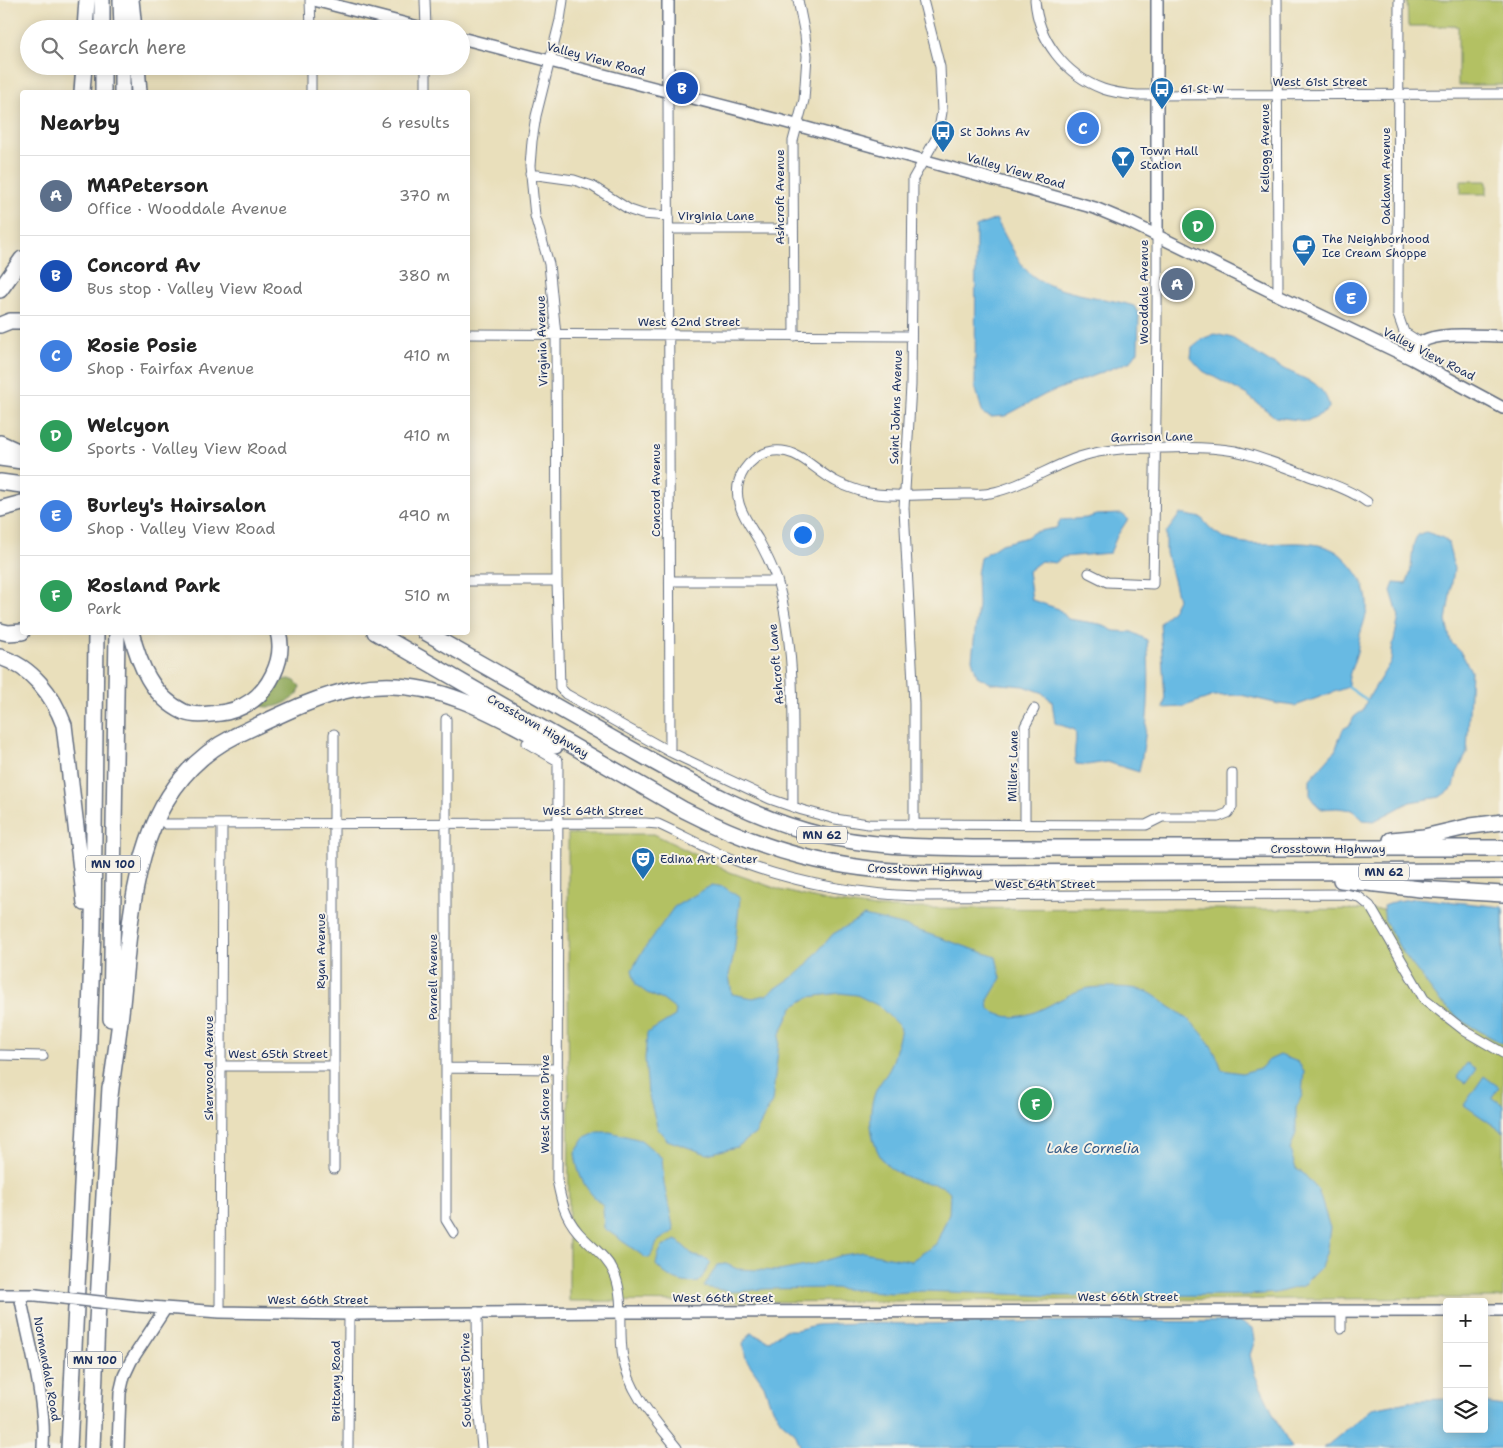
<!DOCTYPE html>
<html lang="en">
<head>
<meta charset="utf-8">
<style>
  body { margin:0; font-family:"Shantell Sans",sans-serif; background:#f6f6f6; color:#222 }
  .controls { position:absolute; right:15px; bottom:15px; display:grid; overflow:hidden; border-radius:5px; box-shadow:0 2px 12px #0003 }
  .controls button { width:45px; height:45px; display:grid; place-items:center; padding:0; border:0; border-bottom:1px solid #e0e0e0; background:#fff; color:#222; font:25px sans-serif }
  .you { position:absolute; left:802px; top:534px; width:18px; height:18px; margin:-12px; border:4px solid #fff; border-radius:50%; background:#1a73e8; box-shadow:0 0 0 8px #1a73e833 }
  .badge { display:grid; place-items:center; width:32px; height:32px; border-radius:50%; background:#1a73e8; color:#fff; font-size:16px; font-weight:700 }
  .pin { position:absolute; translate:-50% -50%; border:2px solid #fff; box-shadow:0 1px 5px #0006 }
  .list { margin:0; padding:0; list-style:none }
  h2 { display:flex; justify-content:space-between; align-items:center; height:65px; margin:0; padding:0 20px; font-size:21px }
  h2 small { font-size:16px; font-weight:400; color:#767676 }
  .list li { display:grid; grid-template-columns:32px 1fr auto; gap:15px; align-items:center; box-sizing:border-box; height:80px; padding:0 20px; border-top:1px solid #e0e0e0 }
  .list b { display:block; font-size:19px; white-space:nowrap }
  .list p { margin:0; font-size:16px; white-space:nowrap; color:#767676 }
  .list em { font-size:16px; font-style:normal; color:#767676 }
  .icon { flex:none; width:28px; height:28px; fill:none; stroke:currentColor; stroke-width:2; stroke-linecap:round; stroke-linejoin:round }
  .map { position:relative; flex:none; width:1503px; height:1448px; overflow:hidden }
  .search { position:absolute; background:#fff; box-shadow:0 2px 12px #0003; left:20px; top:20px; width:450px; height:55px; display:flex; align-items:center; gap:12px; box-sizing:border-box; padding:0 18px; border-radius:28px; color:#767676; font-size:19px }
  .panel { position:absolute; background:#fff; box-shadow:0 2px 12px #0003; left:20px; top:90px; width:450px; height:545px; border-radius:5px }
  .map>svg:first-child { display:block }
  .green { fill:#b3c163; stroke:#677860 }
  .forest { fill:#8ea759; stroke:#546b5c }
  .water { fill:#67bae3; stroke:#4174a0 }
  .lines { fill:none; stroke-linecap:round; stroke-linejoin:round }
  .stream { stroke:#67bae3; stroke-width:2.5 }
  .street-casing { stroke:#636d7f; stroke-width:11 }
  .secondary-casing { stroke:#636d7f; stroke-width:14 }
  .highway-casing { stroke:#636d7f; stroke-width:18 }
  .street { stroke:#fff; stroke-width:9 }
  .secondary { stroke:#fff; stroke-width:11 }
  .highway { stroke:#fff; stroke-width:15 }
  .secondary-bridge-casing { stroke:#636d7f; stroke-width:14; stroke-linecap:butt }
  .secondary-bridge { stroke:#fff; stroke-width:11 }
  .labels { text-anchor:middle; stroke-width:4; stroke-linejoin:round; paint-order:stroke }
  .shield { fill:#f7f3e8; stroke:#5d6a87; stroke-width:1 }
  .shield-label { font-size:11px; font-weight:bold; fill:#1b2f5e }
  .street-label { font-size:12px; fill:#1b2f5e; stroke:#f7f3e8 }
  .poi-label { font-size:12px; fill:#1b2f5e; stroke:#f7f3e8; text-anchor:start }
  .water-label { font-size:14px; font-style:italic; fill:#325986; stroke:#f7f3e8 }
</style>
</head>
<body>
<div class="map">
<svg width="1503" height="1448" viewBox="0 0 1503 1448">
  <rect width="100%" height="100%" fill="#f7f3e8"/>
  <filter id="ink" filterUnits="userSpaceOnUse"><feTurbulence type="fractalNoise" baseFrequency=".02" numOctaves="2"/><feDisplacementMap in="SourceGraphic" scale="10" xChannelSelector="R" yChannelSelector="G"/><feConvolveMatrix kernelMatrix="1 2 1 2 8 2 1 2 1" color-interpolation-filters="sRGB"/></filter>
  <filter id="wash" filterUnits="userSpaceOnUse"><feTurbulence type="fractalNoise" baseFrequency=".0096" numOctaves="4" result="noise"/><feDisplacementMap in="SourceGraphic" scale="20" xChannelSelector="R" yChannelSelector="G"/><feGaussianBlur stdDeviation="1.12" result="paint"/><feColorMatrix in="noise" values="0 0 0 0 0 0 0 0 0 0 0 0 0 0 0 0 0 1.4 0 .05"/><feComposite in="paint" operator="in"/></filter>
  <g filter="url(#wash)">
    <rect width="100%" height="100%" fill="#e9dfbb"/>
    <path class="green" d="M1407,0H1503V85H1458V26H1408Z
      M1461,181H1487V194H1461Z
      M568,834H654L730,872L780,890L830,902L876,908L1503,910V1298L718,1302L569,1301Z"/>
    <path class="forest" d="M290,679L295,681L300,686L298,694C288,702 276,710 262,706L260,701L275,680Z"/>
    <path class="water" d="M996,219C1004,233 1018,262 1028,272C1053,295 1102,296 1134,306L1139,315L1138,351L1131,361L1046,394L1005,416L991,417L983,414L975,386L976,227Z
      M1215,334L1232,338L1269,362L1314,383C1321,389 1329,398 1329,408L1325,412L1307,421L1275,417L1247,395L1203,371L1191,358L1192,347L1202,339Z
      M1122,514L1128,519L1117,536L1110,553L1063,557L1055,563L1041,561L1028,571L1032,600L1059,609L1068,619L1100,624L1114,631L1132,632L1147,640C1151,684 1148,729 1139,772L1107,762L1087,765L1076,764C1072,750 1078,743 1075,730L1055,723L1052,701L1041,692L1024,686L990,683L977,676L972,659L978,605L977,574L980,558L1001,544L1027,537L1034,532L1056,528L1061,520L1087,518L1096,515Z
      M1180,514L1202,518C1232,564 1293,530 1333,550C1340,553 1348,562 1353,568C1363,580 1368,594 1367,610C1366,618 1362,627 1360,635C1358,643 1358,651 1355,658C1352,669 1348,674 1348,687L1295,706L1279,704L1241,695L1214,696L1182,707L1163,708L1165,701L1160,623L1173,609L1178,599L1166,553V533Z
      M1426,532L1443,538L1448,542L1454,569L1446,621L1451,642L1461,652L1471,671L1467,753L1457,773L1454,787L1440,797L1410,802L1374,821L1363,820L1353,810L1337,808L1320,809L1310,795V779L1335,751L1343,729L1350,725L1354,717L1363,710L1367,700L1391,661L1392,649L1399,617L1391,591L1394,583L1406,584C1414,570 1410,549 1416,538C1418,534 1422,533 1426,532Z
      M712,885L724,887L740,898L734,954L729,975L732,994L753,998L766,995L800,972L833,934L864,916L902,925L996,957L1001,978L988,1000L989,1009C1021,1032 1054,998 1084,989C1097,986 1136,986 1148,992C1156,996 1163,1002 1170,1007C1195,1021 1213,1042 1222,1070L1242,1073L1261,1068L1267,1061L1280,1055L1298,1062L1304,1071L1302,1095L1296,1108V1133L1290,1150L1296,1169L1303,1173L1318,1190L1330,1228L1326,1254L1321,1267L1302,1286L1276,1293L1249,1295L1059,1296L922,1291L892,1293L833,1288L765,1289L733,1292L704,1287L717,1265L726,1264L737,1269L779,1271L811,1265L843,1255L863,1252L911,1261L936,1244L949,1214L950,1192C941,1182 926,1184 914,1180C907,1177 899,1174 893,1170C872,1157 866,1117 874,1096C877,1084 887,1076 891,1066C896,1054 898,1040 901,1028L879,1006L857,995L840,993L809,997L793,1007L780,1034L772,1102L755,1134L737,1147L707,1154L667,1140L658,1129L648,1093L645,1059L647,1033L675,1016L676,1010L663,1000L647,993L636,985L632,970L640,955L674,907Z
      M1416,898L1503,907V1044L1462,1021L1439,1000L1401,950L1385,921L1383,906L1397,901Z
      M1467,1063L1476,1069L1466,1083L1457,1077Z
      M1484,1076L1499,1087L1492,1097L1503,1105V1132L1464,1105Z
      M598,1132H610L641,1140L662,1158L664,1184L674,1231L658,1241L650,1257L646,1258L604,1228L603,1205C585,1190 578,1177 575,1153L585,1138Z
      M677,1240L694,1256L707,1259L711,1263L699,1282C681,1285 668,1278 656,1265C659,1249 661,1245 677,1240Z
      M1076,1321L1240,1322L1253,1328L1255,1340L1250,1355L1255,1375L1278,1424L1292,1448H801L795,1433L781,1421L770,1403L764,1385L746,1359L743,1343L751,1333L769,1341L785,1330H796L816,1325L857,1323L918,1324Z
      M1447,1399V1429H1484V1403L1503,1406V1448H1324L1372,1409L1418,1400Z"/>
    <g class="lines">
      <path class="stream" d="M1348,687L1367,700"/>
    </g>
  </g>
  <g filter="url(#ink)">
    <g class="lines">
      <g class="street-casing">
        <path id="street" d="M310,0L311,29
          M425,0L426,29
          M563,0L560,20L536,116L532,141L530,166L535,216L549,264L556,335L557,581L560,688L566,694L670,752L770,799L802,810L835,819L868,824L1146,825L1162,817H1218L1228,813L1232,807V773
          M1035,0C1038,40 1065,75 1103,89C1114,93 1125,94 1137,95L1503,94
          M1277,0L1278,295
          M1399,0L1398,315L1404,332L1421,343
          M311,66V92
          M426,66V92
          M668,92L670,752
          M530,174L574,180L592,186L630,210L642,214L669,216
          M669,229H793
          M468,334L911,336
          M794,336L793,141L804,100L807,56L805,35L798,0
          M1089,573L1107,582L1153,584C1155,468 1158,352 1157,235
          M468,581H557
          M670,581H777
          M446,719V1220L454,1233
          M527,743L558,761L557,1180C561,1200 564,1216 578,1232C590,1246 608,1257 615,1275C625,1301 618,1330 623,1358C630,1394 655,1420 677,1448
          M793,807C792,732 798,653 777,580C772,566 765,552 758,539C744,517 728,495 744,470C750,461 758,455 768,452C797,445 812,469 835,481C844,486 854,489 863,492C893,498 934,494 965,494C973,494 982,495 990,493C1021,487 1049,467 1079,457C1107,448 1135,448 1164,448C1188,447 1212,447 1235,451C1259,456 1284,467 1307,475C1328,483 1349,489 1367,502
          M166,824L645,823L658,824C687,837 715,854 745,864C801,884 858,894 917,896L1345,894L1359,897L1370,906L1424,999L1465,1031L1503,1053
          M1025,824V726L1034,709
          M914,825V703L904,508L911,385L913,179L938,135L942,112L940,67L923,0
          M0,1055L43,1056
          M221,1066H334
          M446,1068L558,1069
          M334,1169V734
          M1341,1311V1329
          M220,1312L222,824
          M477,1312L478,1405L482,1448
          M348,1448L349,1314"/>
      </g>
      <g class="secondary-casing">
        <path id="secondary" d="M314,0L426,29
          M668,0V92
          M1157,0V235
          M461,38L778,120L1095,208L1131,223L1278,295L1412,359L1503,408
          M1412,359C1415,354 1417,346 1422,342C1437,331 1484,336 1503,336
          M0,1295H36
          M20,1295C29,1344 46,1398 43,1448
          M136,1306L220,1312L349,1314L621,1312L1447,1311
          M1484,1310H1503
          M118,1448L120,1393L124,1376L131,1361L165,1309"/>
      </g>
      <g class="highway-casing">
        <path id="highway" d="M102,0V29
          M121,0L122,29
          M131,0L134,29
          M85,29L87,0
          M103,66V92
          M122,66V92
          M137,66L139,92
          M82,92L84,66
          M0,290L22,259
          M0,325L10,321H22
          M0,443L22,453
          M0,458L22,461
          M0,482L22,485
          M0,509L22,503
          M0,631L8,633L22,632
          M131,632C139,664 152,697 184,712C191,715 202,715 210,714C222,713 232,712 243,706C268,694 286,660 278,632
          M375,632L684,810C768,853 834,870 928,873L1503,871
          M425,632C491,670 557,707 622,744C685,779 750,818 821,835C872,847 922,847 975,848H1503
          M0,657C32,667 53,695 64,725L85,903
          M1391,840L1424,837L1471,826L1503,822
          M1341,880L1420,889L1503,894
          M111,1019L117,632
          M110,1096C114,1062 120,1028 123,994C132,899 137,785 235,736C316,698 372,665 463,701C494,713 524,731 555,746
          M69,1448L88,1064L93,929L96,632
          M92,1448L97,1321L110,1087"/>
      </g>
      <use href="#street" class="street"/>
      <use href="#secondary" class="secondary"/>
      <use href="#highway" class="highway"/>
      <g class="secondary-bridge-casing">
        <path id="secondary-bridge" d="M36,1295L136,1306"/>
      </g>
      <use href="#secondary-bridge" class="secondary-bridge"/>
    </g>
  </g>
  <defs>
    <g id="bus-pin" transform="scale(1.25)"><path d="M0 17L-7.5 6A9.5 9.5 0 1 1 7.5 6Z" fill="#1f6fb2" stroke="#f7f3e8"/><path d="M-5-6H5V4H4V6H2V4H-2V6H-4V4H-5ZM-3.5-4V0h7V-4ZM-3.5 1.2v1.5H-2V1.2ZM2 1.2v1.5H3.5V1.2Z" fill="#fff"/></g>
    <g id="bar-pin" transform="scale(1.25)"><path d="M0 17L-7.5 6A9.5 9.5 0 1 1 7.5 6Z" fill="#1f6fb2" stroke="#f7f3e8"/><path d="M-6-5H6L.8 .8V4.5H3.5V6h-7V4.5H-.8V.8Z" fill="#fff"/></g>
    <g id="cafe-pin" transform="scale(1.25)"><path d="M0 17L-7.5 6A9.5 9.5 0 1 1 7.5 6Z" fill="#1f6fb2" stroke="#f7f3e8"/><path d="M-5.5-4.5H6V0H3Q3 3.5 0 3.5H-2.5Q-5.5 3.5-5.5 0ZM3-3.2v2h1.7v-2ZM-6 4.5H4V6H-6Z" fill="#fff"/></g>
    <g id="theatre-pin" transform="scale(1.25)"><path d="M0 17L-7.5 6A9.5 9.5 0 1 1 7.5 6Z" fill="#1f6fb2" stroke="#f7f3e8"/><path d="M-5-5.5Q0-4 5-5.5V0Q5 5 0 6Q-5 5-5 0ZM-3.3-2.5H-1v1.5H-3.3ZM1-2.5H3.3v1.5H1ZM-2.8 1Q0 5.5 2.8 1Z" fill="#fff"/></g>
  </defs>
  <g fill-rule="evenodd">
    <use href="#bus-pin" x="1162" y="89"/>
    <use href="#bus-pin" x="943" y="132"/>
    <use href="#bar-pin" x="1123" y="158"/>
    <use href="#cafe-pin" x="1304" y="246"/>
    <use href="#theatre-pin" x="643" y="859"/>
  </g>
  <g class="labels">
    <g class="shield">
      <rect x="797" y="826.5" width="50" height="17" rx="4"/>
      <rect x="85.5" y="855.5" width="55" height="17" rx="4"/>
      <rect x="1359" y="863.5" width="50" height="17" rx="4"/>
      <rect x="67.5" y="1351.5" width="55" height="17" rx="4"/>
    </g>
    <g class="shield-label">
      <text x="822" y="839">MN 62</text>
      <text x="113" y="868">MN 100</text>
      <text x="1384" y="876">MN 62</text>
      <text x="95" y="1364">MN 100</text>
    </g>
    <g class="street-label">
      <text transform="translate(596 59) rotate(15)" y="4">Valley View Road</text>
      <text x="1320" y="86">West 61st Street</text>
      <text transform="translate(1265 148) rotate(-90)" y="4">Kellogg Avenue</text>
      <text transform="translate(1016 171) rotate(16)" y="4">Valley View Road</text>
      <text transform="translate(1386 176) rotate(-90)" y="4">Oaklawn Avenue</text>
      <text transform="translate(780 197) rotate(-90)" y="4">Ashcroft Avenue</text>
      <text x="716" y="220">Virginia Lane</text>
      <text transform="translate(1144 292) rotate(-90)" y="4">Wooddale Avenue</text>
      <text x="689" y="326">West 62nd Street</text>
      <text transform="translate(542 341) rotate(-92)" y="4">Virginia Avenue</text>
      <text transform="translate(1429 354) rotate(27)" y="4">Valley View Road</text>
      <text transform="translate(896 407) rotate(-88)" y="4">Saint Johns Avenue</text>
      <text transform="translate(1152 437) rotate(-1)" y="4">Garrison Lane</text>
      <text transform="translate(656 490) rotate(-90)" y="4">Concord Avenue</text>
      <text transform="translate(776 664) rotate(-95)" y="4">Ashcroft Lane</text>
      <text transform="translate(538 726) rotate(30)" y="4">Crosstown Highway</text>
      <text transform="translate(1013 766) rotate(-89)" y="4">Millers Lane</text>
      <text x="593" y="815">West 64th Street</text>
      <text x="1328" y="853">Crosstown Highway</text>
      <text transform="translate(925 870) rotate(2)" y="4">Crosstown Highway</text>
      <text x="1045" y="888">West 64th Street</text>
      <text transform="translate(321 951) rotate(-90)" y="4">Ryan Avenue</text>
      <text transform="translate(433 977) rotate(-90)" y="4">Parnell Avenue</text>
      <text x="278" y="1058">West 65th Street</text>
      <text transform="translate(209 1068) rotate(-90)" y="4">Sherwood Avenue</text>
      <text transform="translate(545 1104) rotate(-90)" y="4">West Shore Drive</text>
      <text x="1128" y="1301">West 66th Street</text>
      <text x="723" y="1302">West 66th Street</text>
      <text x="318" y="1304">West 66th Street</text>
      <text transform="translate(47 1369) rotate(80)" y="4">Normandale Road</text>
      <text transform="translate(466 1380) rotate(-91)" y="4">Southcrest Drive</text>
      <text transform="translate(336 1381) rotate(-90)" y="4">Brittany Road</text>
    </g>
    <g class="poi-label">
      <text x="1180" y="93">61 St W</text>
      <text x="960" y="136">St Johns Av</text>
      <text x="1140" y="155">Town Hall<tspan x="1140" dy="14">Station</tspan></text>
      <text x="1322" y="243">The Neighborhood<tspan x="1322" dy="14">Ice Cream Shoppe</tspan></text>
      <text x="660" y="863">Edina Art Center</text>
    </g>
    <g class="water-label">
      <text x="1093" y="1153">Lake Cornelia</text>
    </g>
  </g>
</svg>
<div class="controls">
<button>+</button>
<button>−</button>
<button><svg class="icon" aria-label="layers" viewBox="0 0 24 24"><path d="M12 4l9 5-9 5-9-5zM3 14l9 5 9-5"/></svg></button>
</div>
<div class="you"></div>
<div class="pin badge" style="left:1177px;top:284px;background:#5c6f8a">A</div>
<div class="pin badge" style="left:682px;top:88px;background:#1a4fb4">B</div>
<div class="pin badge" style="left:1083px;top:128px;background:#3f7fe0">C</div>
<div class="pin badge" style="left:1198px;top:226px;background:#2e9e5b">D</div>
<div class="pin badge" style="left:1351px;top:298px;background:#3f7fe0">E</div>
<div class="pin badge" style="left:1036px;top:1104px;background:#2e9e5b">F</div>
<div class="search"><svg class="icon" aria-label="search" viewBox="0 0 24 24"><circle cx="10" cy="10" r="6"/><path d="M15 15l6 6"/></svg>Search here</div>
<section class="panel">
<h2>Nearby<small>6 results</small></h2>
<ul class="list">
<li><span class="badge" style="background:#5c6f8a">A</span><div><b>MAPeterson</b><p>Office · Wooddale Avenue</p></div><em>370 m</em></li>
<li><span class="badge" style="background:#1a4fb4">B</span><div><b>Concord Av</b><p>Bus stop · Valley View Road</p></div><em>380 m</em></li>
<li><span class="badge" style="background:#3f7fe0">C</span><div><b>Rosie Posie</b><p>Shop · Fairfax Avenue</p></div><em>410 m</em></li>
<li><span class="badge" style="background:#2e9e5b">D</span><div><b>Welcyon</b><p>Sports · Valley View Road</p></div><em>410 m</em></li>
<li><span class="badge" style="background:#3f7fe0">E</span><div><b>Burley's Hairsalon</b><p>Shop · Valley View Road</p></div><em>490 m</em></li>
<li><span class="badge" style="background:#2e9e5b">F</span><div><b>Rosland Park</b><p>Park</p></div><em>510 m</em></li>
</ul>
</section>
</div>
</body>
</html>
